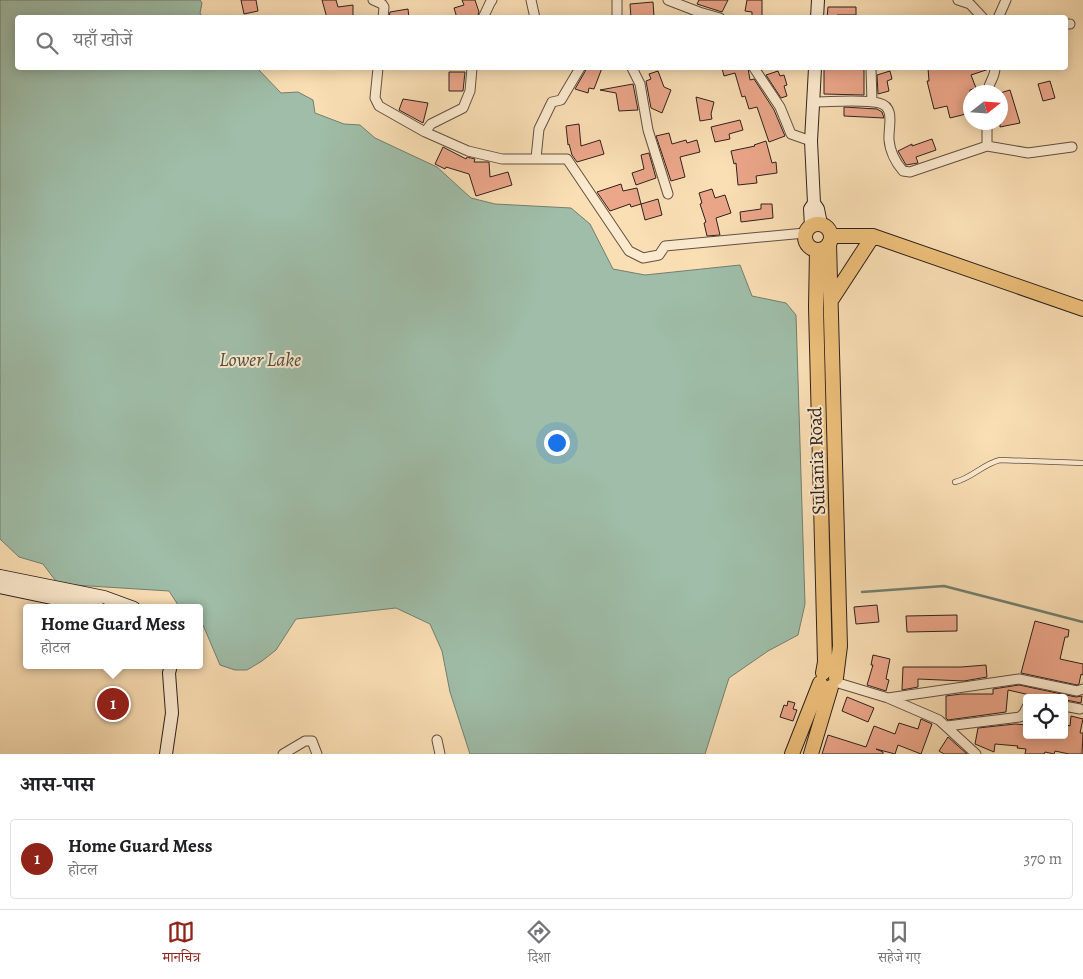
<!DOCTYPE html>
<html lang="hi">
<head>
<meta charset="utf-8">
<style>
  body { margin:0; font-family:Alegreya,"Noto Serif Devanagari",serif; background:#f2f2f2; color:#202124 }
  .controls { position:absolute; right:15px; bottom:15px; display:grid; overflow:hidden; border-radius:5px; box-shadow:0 2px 12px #0003 }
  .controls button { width:45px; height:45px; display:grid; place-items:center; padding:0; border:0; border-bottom:1px solid #e0e0e0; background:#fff; color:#202124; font:25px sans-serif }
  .compass { position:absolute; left:963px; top:85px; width:45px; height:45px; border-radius:50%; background:#fff; box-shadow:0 2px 12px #0003; rotate:73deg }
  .you { position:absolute; left:556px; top:442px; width:18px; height:18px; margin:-12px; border:4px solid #fff; border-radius:50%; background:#1a73e8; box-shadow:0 0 0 8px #1a73e833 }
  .badge { display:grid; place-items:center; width:32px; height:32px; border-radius:50%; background:#8f2418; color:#fff; font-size:16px; font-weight:700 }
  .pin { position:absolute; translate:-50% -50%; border:2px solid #fff; box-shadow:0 1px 5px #0006 }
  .popup { position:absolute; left:23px; top:604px; width:180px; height:65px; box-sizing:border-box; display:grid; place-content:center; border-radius:5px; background:#fff; filter:drop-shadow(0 1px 4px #0005); font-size:16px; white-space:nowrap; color:#757577 }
  .popup b { font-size:19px; color:#202124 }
  .popup::after { content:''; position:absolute; left:50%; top:100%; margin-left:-10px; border:10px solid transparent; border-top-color:#fff }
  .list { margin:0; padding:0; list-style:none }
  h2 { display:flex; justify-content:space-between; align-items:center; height:65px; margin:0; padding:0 20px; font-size:21px }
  h2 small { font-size:16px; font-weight:400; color:#757577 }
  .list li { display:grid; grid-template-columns:32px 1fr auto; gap:15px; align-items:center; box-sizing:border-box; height:80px; margin:0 10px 10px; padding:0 10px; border:1px solid #e0e0e0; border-radius:5px }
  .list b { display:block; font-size:19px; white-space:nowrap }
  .list p { margin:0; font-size:16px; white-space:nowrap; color:#757577 }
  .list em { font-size:16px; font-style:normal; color:#757577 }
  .icon { flex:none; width:28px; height:28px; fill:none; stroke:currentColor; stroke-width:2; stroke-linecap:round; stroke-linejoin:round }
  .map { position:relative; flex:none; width:1083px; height:754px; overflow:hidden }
  .search { position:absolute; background:#fff; box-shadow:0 2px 12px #0003; left:15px; right:15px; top:15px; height:55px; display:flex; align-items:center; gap:12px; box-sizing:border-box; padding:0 18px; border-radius:5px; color:#757577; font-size:19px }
  .sheet { height:155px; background:#fff }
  nav { display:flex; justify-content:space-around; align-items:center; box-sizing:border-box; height:70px; border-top:1px solid #e0e0e0; background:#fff; font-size:14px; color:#757577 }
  nav a { display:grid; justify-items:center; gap:2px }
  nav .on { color:#8f2418 }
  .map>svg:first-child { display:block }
  .water { fill:#9fbda8; stroke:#727f70 }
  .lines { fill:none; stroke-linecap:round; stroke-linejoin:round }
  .stream { stroke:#727f70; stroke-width:2.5 }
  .building { fill:#eca68a; stroke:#2e211d }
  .lane-casing { stroke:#615043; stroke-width:6 }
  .street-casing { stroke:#615043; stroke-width:11 }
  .secondary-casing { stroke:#2e211d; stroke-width:14 }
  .primary-casing { stroke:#2e211d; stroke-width:16 }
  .lane { stroke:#fceace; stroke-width:4.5 }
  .street { stroke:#fceace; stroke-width:9 }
  .secondary { stroke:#fceace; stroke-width:12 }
  .primary { stroke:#edbf7a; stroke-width:14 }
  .labels { text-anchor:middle; stroke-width:4; stroke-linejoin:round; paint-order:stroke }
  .street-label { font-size:19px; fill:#2e211d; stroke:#fceace }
  .water-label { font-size:20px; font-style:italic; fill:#505047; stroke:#fceace }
</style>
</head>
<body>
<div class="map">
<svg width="1083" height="754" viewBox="0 0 1083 754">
  <rect width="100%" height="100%" fill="#fadeb4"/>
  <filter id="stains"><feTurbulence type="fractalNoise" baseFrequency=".004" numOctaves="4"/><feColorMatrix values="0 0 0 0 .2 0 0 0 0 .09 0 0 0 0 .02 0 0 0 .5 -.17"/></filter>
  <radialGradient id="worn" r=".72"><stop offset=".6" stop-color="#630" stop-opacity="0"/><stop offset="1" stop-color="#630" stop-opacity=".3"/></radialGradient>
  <path class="water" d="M0,0H200L202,3L200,13L202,17L18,18V68H257L281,93L298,92L313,100L315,113L344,124L360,125L375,138L437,167L471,198L495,204L571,208L590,224L613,269L645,275L740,265L752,296L786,303L796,315L805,604L798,635L768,651L729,678L705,754H470L450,692L442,651L430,624L396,608L296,619L276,650L262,661L247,670H235L220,665L203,625L199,622V608H180L169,591L58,584L43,564L19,557L0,539Z"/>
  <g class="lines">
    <path class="stream" d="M862,592L944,586L1083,622"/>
  </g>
  <path class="building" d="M241,0H256L258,11L244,14Z
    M322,0H336L338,7L353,5V18H327Z
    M462,0H475L479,12L477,18H457L454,8L464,5Z
    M699,0H728L722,12L697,4Z
    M747,0H762V18H752V12L745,11Z
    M653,2L654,17L631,18L630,4Z
    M828,7H856V15H837V18H827Z
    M408,9L409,18H389L390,12Z
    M587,68H602L594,89L589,88L588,93L575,89Z
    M722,68H748L750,80L754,79L774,110L785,136L769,142L757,107L749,109L745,96L742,97L735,73L724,76Z
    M824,68H864V95L824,94Z
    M928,68H989V69L971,75L976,88L970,90V113L950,118L947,106L934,109L927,81H929Z
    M658,71L664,87L671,90L662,113L651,108L646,81L651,79L649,74Z
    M778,71L780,76L784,75L787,85L784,86L787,96L781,98L766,75Z
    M890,71L892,79L887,81L889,91L878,94L877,75Z
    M449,72H465L463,91H449Z
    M1050,81L1055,98L1043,101L1038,84Z
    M633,84L638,110L619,111L616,93L600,90Z
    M1010,90L1020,123L1000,127V93Z
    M696,97L714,102L711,114L712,119L700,121Z
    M403,99L428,103L423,123L399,110Z
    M844,107L877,109L882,112L884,118L844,116Z
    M740,120L743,130L729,134L730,139L715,142L711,127Z
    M579,124L581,146L600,140L604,154L577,162L572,155L569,144L568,145L566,126Z
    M669,133L672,144L686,140L687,143L697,140L700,152L680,157L685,177L671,181L656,136Z
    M932,139L936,150L916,157L918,163L906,165L898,151L912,144V146Z
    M766,141L772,163L776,162L777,173L756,176L757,183L738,185L736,163L734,164L731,151L755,146L754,145Z
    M443,147L466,159L467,157L475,159L474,162H489L490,177L508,172L512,185L476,196L469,174L446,167L445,169L435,164Z
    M649,153L656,178L636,185L632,173L644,169L641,155Z
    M621,184L623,191L637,188L641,204L631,207L630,204L610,211L597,192Z
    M712,189L715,198L725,195L731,213L716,218L720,235L707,236L704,223L706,222L700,204L702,203L699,193Z
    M658,199L662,215L645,220L641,204Z
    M761,204H772L773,218L741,222L740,212L761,209Z
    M877,605L879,622L856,624L854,607Z
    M957,615V631L907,632L906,616Z
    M1035,621L1069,630L1068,637H1065L1060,659L1083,664V675L1081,674L1079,684L1077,685L1021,673Z
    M873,655L890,659L886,679L889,680L886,691L867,685L873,665H871Z
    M986,665L987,677L964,681L918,679V687L902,690L903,667H961Z
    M1019,685L1076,697L1082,696L1081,703L1066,700V698H1043L1008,690L1006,712L948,720L946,718V696L961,694H993V689Z
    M847,697L874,708L868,722L842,711Z
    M788,701L795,703L793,709L797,710L793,721L780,717L784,705L787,706Z
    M1071,716L1083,719L1080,733H1083L1082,754H1069L1055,751L1054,754L1045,752L1044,754H1025L1026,749L1017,748L1018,746L995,744L994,752L975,744L978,728L1015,724L1027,725V735H1064V724L1070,726Z
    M921,719L932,724L921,754L898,745L895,754L876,749L883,752V754H822L828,735L866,747L874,726L895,734L899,723L918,729Z
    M948,737L967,754H944L939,751Z"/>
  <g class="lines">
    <g class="lane-casing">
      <path id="lane" d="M955,482C972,478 983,464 1000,460L1083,463"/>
    </g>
    <g class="street-casing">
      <path id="street" d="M373,0L382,4L384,7L383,18
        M531,0L535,18
        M668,0L699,12L720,18
        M958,0L970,4L983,18
        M483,18L490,3L492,0
        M617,18V0
        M998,18L1006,0
        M1066,24H1070
        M378,68L375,98L379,106L425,132L468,151L502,159H567L629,251L643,258L659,255L665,246L805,233
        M632,68L640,84L648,130L668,194
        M754,68L780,107L791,134L811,141
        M871,68L872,102
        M988,92C988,83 995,78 995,68
        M813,102C831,102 863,99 879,103C896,107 888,127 889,140C890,151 896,163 903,171L910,172L987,146L1028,153L1072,147
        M425,132L431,124L463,108L470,91L472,68
        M987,146V122
        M536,158L539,129L552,102L561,100L580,68
        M835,682L888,698L939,720L976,754
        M888,698L1019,679L1077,691L1083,689
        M1064,706L1080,709
        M947,726L1020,717L1024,713L1027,707
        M437,740L440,754
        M283,754L305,741H312L317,754"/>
    </g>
    <g class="secondary-casing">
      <path id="secondary" d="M817,18L818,0
        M814,203L818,209L821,224
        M811,226L810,209L814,203L811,141L815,68
        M0,576L104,597L134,608
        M0,587L99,608
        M166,754L172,713L169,673L171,665"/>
    </g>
    <g class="primary-casing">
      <path id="primary" d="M805 237a13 13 0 1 1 26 0a13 13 0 1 1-26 0Z
        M831,236H873L1083,309
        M829,243L840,646L836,678
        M817,250L816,307L825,662L823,673
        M832,299L873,236
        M792,754L820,683
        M811,754L831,687"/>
    </g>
    <use href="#lane" class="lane"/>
    <use href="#street" class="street"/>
    <use href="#secondary" class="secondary"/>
    <use href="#primary" class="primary"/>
  </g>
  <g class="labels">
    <g class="street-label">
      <text transform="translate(816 461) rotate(-92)" y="7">Sultania Road</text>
    </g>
    <g class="water-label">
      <text x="260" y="366">Lower Lake</text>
    </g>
  </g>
  <rect width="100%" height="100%" filter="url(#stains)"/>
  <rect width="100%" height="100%" fill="url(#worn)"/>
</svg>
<div class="controls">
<button><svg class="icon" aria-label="locate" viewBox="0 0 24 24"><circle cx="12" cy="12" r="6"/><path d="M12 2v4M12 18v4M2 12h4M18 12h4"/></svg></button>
</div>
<svg class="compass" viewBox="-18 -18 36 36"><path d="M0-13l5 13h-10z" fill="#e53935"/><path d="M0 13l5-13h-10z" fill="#757577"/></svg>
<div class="you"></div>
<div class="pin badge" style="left:113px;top:704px">1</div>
<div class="popup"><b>Home Guard Mess</b>होटल</div>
<div class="search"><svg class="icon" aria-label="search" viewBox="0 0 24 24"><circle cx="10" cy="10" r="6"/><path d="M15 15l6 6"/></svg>यहाँ खोजें</div>
</div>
<section class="sheet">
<h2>आस-पास<small></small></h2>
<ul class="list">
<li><span class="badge">1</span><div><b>Home Guard Mess</b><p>होटल</p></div><em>370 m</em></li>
</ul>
</section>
<nav>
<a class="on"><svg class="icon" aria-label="map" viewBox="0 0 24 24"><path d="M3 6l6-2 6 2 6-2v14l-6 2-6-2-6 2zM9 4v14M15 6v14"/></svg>मानचित्र</a>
<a><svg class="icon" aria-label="directions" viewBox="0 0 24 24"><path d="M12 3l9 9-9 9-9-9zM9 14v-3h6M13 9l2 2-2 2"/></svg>दिशा</a>
<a><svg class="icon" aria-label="saved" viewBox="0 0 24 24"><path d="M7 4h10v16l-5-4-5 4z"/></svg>सहेजे गए</a>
</nav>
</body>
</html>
